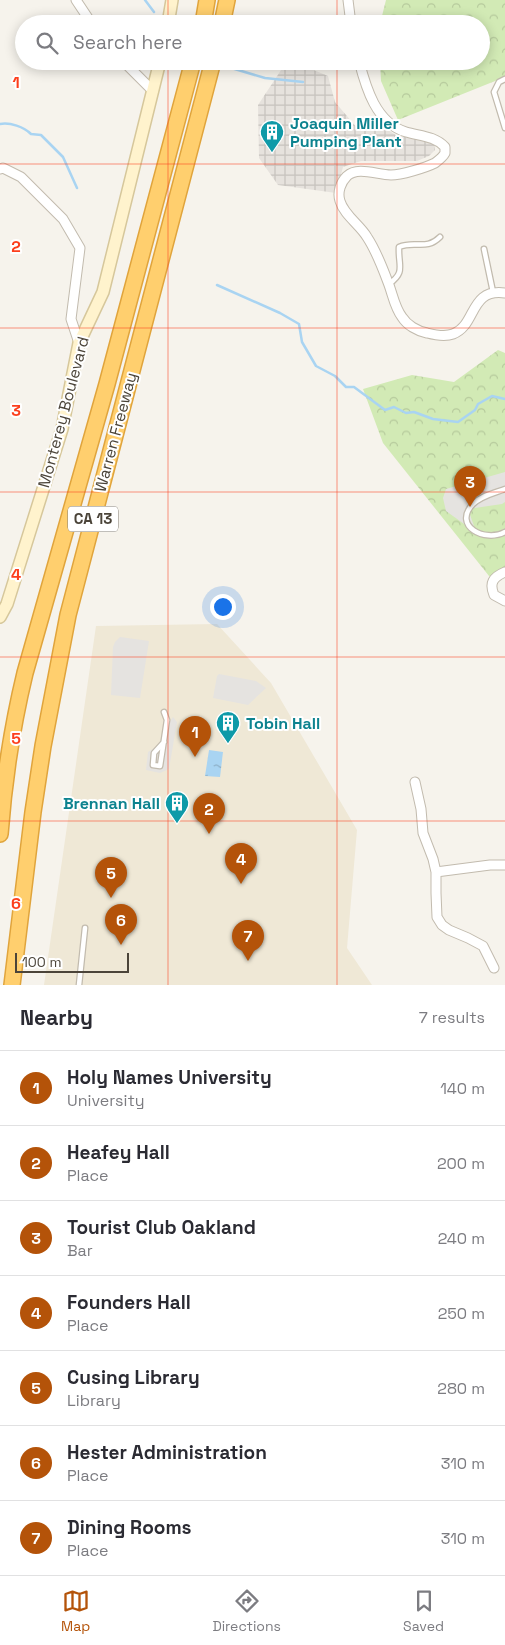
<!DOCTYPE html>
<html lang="en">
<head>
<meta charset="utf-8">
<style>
  body { margin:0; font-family:"Space Grotesk",sans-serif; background:#f7f7f7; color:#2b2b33 }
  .scale { position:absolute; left:15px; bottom:12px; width:114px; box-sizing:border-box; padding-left:5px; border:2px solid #4b4439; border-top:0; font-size:14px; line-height:18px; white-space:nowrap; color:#4b4439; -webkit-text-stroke:4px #fff; paint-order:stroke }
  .you { position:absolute; left:222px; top:606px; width:18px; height:18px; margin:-12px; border:4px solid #fff; border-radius:50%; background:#1a73e8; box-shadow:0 0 0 8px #1a73e833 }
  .badge { display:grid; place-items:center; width:32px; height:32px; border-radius:50%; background:#b45309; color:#fff; font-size:16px; font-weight:700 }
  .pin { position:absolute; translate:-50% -41px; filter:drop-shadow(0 1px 2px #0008) }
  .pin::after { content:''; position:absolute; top:26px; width:18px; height:15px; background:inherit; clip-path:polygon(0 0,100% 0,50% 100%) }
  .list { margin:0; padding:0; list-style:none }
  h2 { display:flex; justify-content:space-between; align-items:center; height:65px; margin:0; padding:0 20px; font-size:21px }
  h2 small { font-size:16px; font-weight:400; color:#7c7c81 }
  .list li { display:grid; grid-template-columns:32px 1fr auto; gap:15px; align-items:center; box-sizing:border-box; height:75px; padding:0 20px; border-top:1px solid #e1e1e2 }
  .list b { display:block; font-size:19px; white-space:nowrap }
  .list p { margin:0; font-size:16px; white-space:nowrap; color:#7c7c81 }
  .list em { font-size:16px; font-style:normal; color:#7c7c81 }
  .icon { flex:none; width:28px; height:28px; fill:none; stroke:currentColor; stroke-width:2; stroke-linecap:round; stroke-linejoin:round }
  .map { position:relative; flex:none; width:505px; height:985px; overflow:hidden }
  .search { position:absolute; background:#fff; box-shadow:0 2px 12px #0003; left:15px; right:15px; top:15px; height:55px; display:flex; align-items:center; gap:12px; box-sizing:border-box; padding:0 18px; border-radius:28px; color:#7c7c81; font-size:19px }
  .sheet { height:590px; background:#fff }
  nav { display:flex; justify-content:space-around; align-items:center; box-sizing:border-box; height:70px; border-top:1px solid #e1e1e2; background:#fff; font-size:14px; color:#7c7c81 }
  nav a { display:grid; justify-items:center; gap:2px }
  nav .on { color:#b45309 }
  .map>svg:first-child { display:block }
  .industrial { fill:url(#industrial-grid) }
  .education { fill:#efe8d6 }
  .park { fill:url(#park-crowns) }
  .parking { fill:#e5e3e0 }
  .water { fill:url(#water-ripples) }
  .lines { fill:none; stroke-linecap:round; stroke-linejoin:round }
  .stream { stroke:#a9d4f2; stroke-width:2.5 }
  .lane-casing { stroke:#c2bbae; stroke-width:7 }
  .street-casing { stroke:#c2bbae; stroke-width:11 }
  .secondary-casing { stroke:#d6c79b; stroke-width:14 }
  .highway-casing { stroke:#e0a43c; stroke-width:18 }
  .lane { stroke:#fff; stroke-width:4.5 }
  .street { stroke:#fff; stroke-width:9 }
  .secondary { stroke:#fff3cd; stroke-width:11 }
  .highway { stroke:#ffcf6e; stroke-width:15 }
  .grid { fill:none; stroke:#fc3f1d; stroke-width:1; stroke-opacity:0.55 }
  .labels { text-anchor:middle; stroke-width:4; stroke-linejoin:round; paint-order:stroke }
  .shield { fill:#fff; stroke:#817c74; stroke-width:1 }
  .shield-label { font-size:15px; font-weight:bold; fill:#4b4439 }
  .culture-label { font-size:16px; font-weight:bold; fill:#0d838f; stroke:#fff; text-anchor:start }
  .street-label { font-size:16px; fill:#4b4439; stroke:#fff }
  .grid-label { font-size:16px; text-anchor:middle; font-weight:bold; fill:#fc3f1d; stroke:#fff; stroke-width:4; stroke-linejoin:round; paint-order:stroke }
</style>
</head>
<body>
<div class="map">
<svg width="505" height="985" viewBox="0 0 505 985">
  <defs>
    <pattern id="industrial-grid" width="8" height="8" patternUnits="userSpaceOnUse" patternTransform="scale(1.25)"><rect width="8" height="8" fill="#e6e2dd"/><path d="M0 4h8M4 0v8" fill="none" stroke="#c7c3be"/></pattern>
    <pattern id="park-crowns" width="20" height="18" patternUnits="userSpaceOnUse" patternTransform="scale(1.25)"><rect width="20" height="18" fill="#d2eab5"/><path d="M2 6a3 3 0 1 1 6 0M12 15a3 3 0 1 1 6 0" fill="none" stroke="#b6ca9c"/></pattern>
    <pattern id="water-ripples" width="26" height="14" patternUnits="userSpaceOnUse" patternTransform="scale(1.25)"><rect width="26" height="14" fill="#a9d4f2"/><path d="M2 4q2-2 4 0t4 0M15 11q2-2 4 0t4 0" fill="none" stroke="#8caec5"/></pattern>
  </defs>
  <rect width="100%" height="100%" fill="#f6f3ec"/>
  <path class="industrial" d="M287,61H292L328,76L335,102L358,129L375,121L397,136L429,140L434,144L435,150L429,156L417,161H361L343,167L336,193L278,185L259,158L258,105Z"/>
  <path class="education" d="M217,624L271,683L357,830L347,948L372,985H44L96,626Z"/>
  <path class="park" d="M386,0H505V77L398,120L381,81L380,61H481V24H380Z
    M498,350L505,353V572L493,581L383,443L363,389L412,375L454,382Z"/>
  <path class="parking" d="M505,472V502L502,504L468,509L474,526L471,529L446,511L443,498L446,489Z
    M120,637L149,641L140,698L111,695L113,647L115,642Z
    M219,674L256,681L266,688L248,705L213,698L217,676Z
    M173,717L177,722L169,769L160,773L146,770L148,752L159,745L164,730Z"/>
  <path class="water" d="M209,750L223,752L220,777L205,776Z"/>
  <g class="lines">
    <path class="stream" d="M145,0L154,12
      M228,67L265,78L303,82
      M0,124C10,122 24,127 31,134L41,135L63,157L77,188
      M217,285L280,313L299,324L302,342L316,366L335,376L346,387H354L385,410L394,407L406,413L414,412L433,419L458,422L475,410L478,404L492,396L505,399"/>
    <g class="lane-casing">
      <path id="lane" d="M505,79L499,82L494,92L505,128
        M484,249L493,292
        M389,284C406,272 398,266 399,247C415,240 426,251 440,237
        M505,489C494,493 481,496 473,504C452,526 485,543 505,532
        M164,742L154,753L153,765L160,766L167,720L164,712
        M79,985L85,928"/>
    </g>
    <g class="street-casing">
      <path id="street" d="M76,0L92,24
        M348,0L351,24
        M123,61L153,91
        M359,61C366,88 376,123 406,132C420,136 435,136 445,147V153C443,157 439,160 435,163C425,168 401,175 391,175C377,175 358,166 347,176C341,182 337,192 340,201C344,215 360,225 367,237C377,252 383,269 389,285C393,296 395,308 402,317C407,325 417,331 427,333C435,335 445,337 453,334C477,325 469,288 505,293
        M0,169L3,168L21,177L63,219L80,248L71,319L79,343
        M505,572C493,577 489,583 494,595L505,601
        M415,782L421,809L423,833L433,859L436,872V893L437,917L442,925L449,930L468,938L483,946L494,968
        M436,872L490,865H505"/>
    </g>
    <g class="secondary-casing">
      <path id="secondary" d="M168,24L172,0
        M0,617L7,604L62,429L79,343L103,292L160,61"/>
    </g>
    <g class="highway-casing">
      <path id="highway" d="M203,24L207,0
        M222,24L227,0
        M0,834C4,780 12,727 25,673L107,384L193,61
        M12,985L33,812L43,746L68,615L213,61"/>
    </g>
    <use href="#lane" class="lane"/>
    <use href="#street" class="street"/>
    <use href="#secondary" class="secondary"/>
    <use href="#highway" class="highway"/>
  </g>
  <path class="grid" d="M168,0V24M337,0V24M168,61V985M337,61V985M0,164H505M0,328H505M0,492H505M0,657H505M0,821H505"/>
  <defs>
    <g id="building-pin" transform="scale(1.25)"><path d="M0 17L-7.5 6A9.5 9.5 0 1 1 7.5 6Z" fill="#0f9aa8" stroke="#fff"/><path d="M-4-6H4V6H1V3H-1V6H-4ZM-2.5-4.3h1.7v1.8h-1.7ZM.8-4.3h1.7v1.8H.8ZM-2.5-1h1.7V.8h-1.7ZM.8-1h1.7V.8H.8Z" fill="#fff"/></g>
  </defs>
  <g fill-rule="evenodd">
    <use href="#building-pin" x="272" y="132"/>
    <use href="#building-pin" x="228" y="723"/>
    <use href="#building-pin" x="177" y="803"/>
  </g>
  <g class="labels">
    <rect class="shield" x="68" y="506.5" width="50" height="25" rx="4"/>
    <g class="shield-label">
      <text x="93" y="524">CA 13</text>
    </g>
    <g class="culture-label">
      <text x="290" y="129">Joaquin Miller<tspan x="290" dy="18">Pumping Plant</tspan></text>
      <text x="246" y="729">Tobin Hall</text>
      <text x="160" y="809" text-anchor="end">Brennan Hall</text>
    </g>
    <g class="street-label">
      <text transform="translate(63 412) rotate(-75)" y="6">Monterey Boulevard</text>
      <text transform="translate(115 432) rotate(-75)" y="6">Warren Freeway</text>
    </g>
  </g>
  <g class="grid-label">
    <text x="16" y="88">1</text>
    <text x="16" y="252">2</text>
    <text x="16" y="416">3</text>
    <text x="16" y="580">4</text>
    <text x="16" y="744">5</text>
    <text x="16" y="909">6</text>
  </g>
</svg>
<div class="scale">100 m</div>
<div class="you"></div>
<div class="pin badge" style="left:195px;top:757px">1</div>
<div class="pin badge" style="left:209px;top:834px">2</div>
<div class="pin badge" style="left:470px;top:507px">3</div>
<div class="pin badge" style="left:241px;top:884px">4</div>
<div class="pin badge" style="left:111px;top:898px">5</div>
<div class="pin badge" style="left:121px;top:945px">6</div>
<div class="pin badge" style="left:248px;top:961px">7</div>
<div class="search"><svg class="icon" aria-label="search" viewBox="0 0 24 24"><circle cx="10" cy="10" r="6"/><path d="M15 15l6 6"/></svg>Search here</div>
</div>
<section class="sheet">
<h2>Nearby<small>7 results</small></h2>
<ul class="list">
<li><span class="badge">1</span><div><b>Holy Names University</b><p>University</p></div><em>140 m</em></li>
<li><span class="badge">2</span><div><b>Heafey Hall</b><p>Place</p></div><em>200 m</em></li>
<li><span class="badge">3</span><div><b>Tourist Club Oakland</b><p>Bar</p></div><em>240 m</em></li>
<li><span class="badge">4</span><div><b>Founders Hall</b><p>Place</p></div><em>250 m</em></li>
<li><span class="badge">5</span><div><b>Cusing Library</b><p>Library</p></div><em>280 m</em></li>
<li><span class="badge">6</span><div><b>Hester Administration</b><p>Place</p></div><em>310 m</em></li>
<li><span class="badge">7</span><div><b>Dining Rooms</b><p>Place</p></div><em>310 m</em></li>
</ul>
</section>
<nav>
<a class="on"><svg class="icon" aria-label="map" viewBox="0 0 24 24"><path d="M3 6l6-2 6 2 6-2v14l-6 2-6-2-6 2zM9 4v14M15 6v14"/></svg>Map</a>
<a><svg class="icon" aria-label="directions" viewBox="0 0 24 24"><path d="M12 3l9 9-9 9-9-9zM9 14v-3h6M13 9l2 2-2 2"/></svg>Directions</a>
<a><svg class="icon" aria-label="saved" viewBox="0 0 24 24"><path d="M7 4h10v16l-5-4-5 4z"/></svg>Saved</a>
</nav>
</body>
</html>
